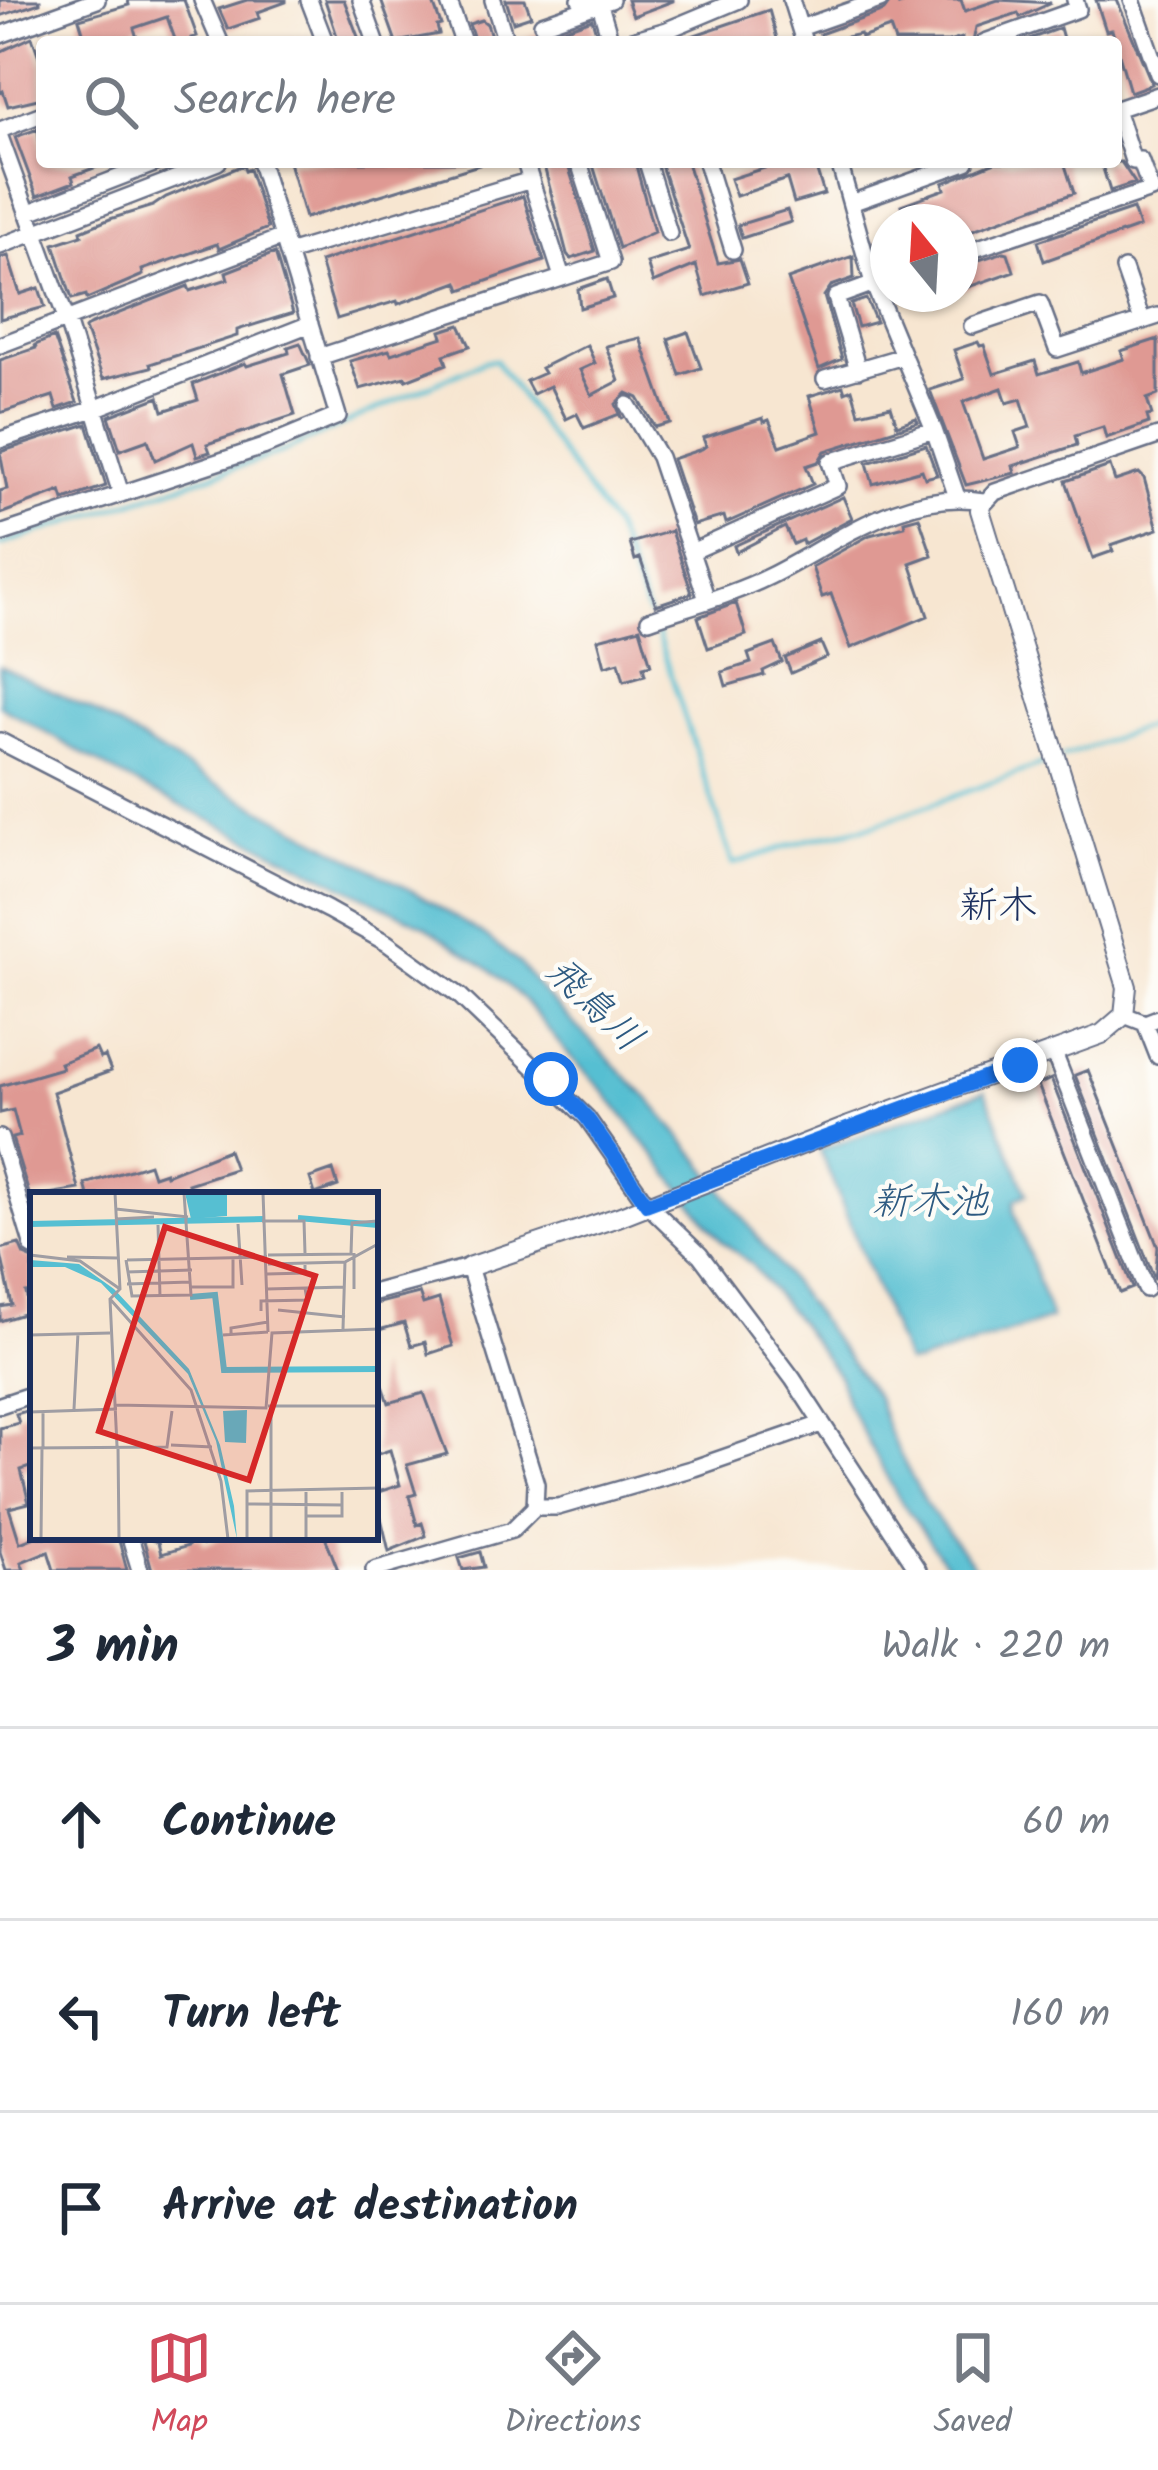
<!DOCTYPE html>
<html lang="en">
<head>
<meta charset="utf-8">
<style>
  body { margin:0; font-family:Kalam,"Klee One",sans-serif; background:#f6f6f7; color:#1f2937 }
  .compass { position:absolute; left:870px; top:204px; width:108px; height:108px; border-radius:50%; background:#fff; box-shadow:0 3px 9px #0004; rotate:342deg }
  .stop { position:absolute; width:36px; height:36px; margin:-27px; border:9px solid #1a73e8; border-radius:50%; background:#fff }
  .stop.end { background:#1a73e8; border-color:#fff; box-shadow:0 3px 12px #0008 }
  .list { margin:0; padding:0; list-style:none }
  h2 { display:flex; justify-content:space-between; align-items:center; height:156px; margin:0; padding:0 48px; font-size:51px }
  h2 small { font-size:39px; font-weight:400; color:#747a83 }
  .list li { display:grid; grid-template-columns:78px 1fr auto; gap:36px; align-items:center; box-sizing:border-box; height:192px; padding:0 48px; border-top:3px solid #e0e1e3 }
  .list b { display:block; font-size:45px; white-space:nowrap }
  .list em { font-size:39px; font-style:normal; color:#747a83 }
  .icon { flex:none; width:66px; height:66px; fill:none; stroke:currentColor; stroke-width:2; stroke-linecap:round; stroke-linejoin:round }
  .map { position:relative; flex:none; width:1158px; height:1570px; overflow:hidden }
  .search { position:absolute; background:#fff; box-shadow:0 3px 9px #0004; left:36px; right:36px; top:36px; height:132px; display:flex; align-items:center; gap:30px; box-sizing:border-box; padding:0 42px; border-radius:12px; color:#747a83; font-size:45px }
  .sheet { height:732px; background:#fff }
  nav { display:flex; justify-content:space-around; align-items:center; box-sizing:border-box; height:168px; border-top:3px solid #e0e1e3; background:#fff; font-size:33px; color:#747a83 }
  nav a { display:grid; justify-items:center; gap:6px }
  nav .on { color:#d1495b }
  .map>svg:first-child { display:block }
  .water { fill:#56bfd2; stroke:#387798; stroke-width:3 }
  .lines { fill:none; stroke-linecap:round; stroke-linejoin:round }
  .stream { stroke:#56bfd2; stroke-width:4.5 }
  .building { fill:#df9993; fill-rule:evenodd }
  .minor-casing { stroke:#686f86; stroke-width:20 }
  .tertiary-casing { stroke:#686f86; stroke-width:22 }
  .minor { stroke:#fff; stroke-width:15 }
  .tertiary { stroke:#fff; stroke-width:18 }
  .route { stroke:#1a73e8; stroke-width:15 }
  .labels { text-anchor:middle; stroke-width:9; stroke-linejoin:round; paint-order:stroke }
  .neighbourhood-label { font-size:39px; fill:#1b2f5e; stroke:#fdfcf7 }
  .water-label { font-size:39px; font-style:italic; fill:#2d5a81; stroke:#fdfcf7 }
  .inset-river { fill:none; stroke:#56bfd2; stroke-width:6 }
  .inset-road { fill:none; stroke:#9f9da3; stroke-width:3 }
  .view { fill:#d62828; fill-opacity:0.15; stroke:#d62828; stroke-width:6 }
  .inset-edge { fill:none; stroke:#1b2f5e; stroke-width:6 }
</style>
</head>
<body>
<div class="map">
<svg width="1158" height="1570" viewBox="0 0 1158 1570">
  <rect width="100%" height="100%" fill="#fdfcf7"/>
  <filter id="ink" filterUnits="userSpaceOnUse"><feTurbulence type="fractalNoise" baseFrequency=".00833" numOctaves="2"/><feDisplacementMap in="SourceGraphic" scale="24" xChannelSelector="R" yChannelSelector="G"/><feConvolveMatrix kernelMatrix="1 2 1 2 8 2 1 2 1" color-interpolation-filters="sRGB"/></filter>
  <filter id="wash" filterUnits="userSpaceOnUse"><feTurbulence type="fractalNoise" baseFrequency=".004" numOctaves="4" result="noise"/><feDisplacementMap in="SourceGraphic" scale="48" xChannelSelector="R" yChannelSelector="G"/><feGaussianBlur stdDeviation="2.7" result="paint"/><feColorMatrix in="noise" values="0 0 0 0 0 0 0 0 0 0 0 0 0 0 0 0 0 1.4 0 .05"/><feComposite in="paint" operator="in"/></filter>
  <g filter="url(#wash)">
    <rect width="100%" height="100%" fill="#f7e6d1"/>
    <path class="water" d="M0,666L91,710L197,774L416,893L487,937L520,964L542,992L650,1100L701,1161L877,1398L888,1431L925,1503L977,1570H950L896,1494L847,1403L839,1377L800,1324L751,1264L722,1241L604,1091L566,1052L525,1001L490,970L425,926L125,778L0,706Z
      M985,1091L1027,1194L1015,1200L1014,1211L1051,1319L917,1363H906L820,1150Z"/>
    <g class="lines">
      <path class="stream" d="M0,545L282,452L485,361L495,360L614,528L648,614
        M654,624L733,864L810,839L874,825L1051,761
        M1062,757L1158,722"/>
    </g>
    <g id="blocks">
      <path class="building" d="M0,0H40V3L0,16Z
        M128,0H184L197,36L191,38L192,42H176L167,17L134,28L138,42H86L79,19L129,5Z
        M247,0H286V2L258,12L260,18L228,29L219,9Z
        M325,0H344L360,42H339Z
        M381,0H432L441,25L437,26L439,34L396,42Z
        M506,0H525L531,16L513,22Z
        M627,0H673V1L633,16Z
        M892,0H899V5L914,0H961L965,11L998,0L1051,3L1020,17L1018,13L976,27L973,42H962V38L948,42H895L890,28L861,38L860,34L823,42L820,34L884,11Z
        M1096,0H1117L1152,84L1130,92L1112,30L1106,31Z
        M769,10L778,42H684L683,39Z
        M592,19L596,32L575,38L574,35L553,42H518L535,34L546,35Z
        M482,20L487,24L493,42H475L469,24Z
        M1060,28L1064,42H1021Z
        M32,37L42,65V98L8,106L3,91L0,93V52Z
        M38,129L42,164H105L72,176L74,182L37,196L15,137Z
        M289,162H478L479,165L305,218Z
        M543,162H567L595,251L571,259L567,254Z
        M592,162H635L654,232L619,248Z
        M660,162H687L718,263L740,259L748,283L705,296L696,265L653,283L647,263L689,250Z
        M783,162H814L824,194L794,203L787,179L736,196L730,179Z
        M995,162H1064L1074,193L970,231L972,237L960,241V222H906L901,205L945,189L943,183Z
        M1101,162H1121L1135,183L1110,191Z
        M243,165L245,171L249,169L268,228L219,249L217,244L142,270L143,275L87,299L86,295L72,299L54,244L82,235L81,231L110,219L153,206L166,197Z
        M523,196L544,261L461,290L458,282L398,304L397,301L337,319L320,262Z
        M1133,209L1139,227L1044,261L1038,241Z
        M787,210L791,222L742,238L738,225Z
        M888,238V266L881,268L874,243Z
        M1004,252L1008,253L1014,271L960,290V266Z
        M275,253L293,313L237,330V336L150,364L151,367L103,379L85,329L89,325L188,286L190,291L228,279L226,272Z
        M8,256L20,294L39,288L45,307L0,319V258Z
        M853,256L854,278L831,286L824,296L842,359L819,369L788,279Z
        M607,279L613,298L580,308L578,289Z
        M866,299L876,322L858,327L851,304Z
        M460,325L470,346L444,355L447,364L406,380L405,377L360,389L350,361L389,350L391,354L443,337L441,331Z
        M688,332L701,368L680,375L668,339Z
        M54,337L77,402L57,409L53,396L0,413V360L36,348L35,345Z
        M640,338L670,423L655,427L638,398L627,393L616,404L622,419L619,414L584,428L577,414L566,419L550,386L533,394L526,381L544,373L541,368L587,345L595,363L580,370L592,395L619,381L606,346Z
        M1158,339V395L1147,399L1152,415L1147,416L1149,423L1106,438L1103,427L1075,436L1077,445L1013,466L1015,473L966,485L930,390L964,379L954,350L978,342L980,346L984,345L994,374L1035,361L1039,374L1078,362L1081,373L1124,359L1121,351ZM1002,388L1007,403L1021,399L1030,427L1015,432L1020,447L983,459L963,402Z
        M300,343L310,365L283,374L295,415L207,444L210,452L197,456L193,443L155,460L148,440L120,450L109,416L159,397L163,411L198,400L193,384L245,363L247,366L289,353L288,347Z
        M843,386L845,392L852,389L859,413L891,406L897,425L916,418L918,422L825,451L818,462L806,466L813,484L726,523L724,516L694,525L672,459L702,449L706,446L703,438L763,418L764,422L769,420L780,446L820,432L809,396Z
        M87,424L106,486L64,500L61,491L0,514V491L7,489L0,452Z
        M926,445L937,475L925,478L922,470L873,484L867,463Z
        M1110,466L1115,481L1139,473L1144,478L1158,529L1111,545L1113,551L1093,558L1066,481Z
        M843,497L852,518L803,544L802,540L793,544L785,527L736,552L734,546Z
        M919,517L932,555L910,563L928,616L851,648L831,594L822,597L812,567L870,535L905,526L904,521Z
        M671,531L692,593L656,605L640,558L635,560L630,543Z
        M736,603L746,635L708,648L698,617Z
        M640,628L651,665L643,667L645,675L624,681L619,662L605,666L598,639Z
        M821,643L827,657L791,673L785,658Z
        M775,644L782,662L763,671L764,675L726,686L722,672L751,663L748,654Z
        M96,1049L100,1058L105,1056L111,1071L53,1092L79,1189L30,1197L12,1138L20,1136L13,1110L0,1113V1086L62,1068L60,1063Z
        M1088,1070L1158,1247L1155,1280L1075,1075Z
        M1051,1079L1133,1288L1120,1293L1038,1085Z
        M228,1150L235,1169L188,1184L192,1195H88L85,1184L149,1164L153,1176L165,1172L166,1175Z
        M333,1170L338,1186L315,1194L310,1178Z
        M19,1244L24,1255L33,1259V1292L26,1293L30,1312L0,1321V1307L12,1305L0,1249Z
        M419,1293L423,1304L439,1299L453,1346L428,1354L425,1342L411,1346L404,1323L375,1331V1304Z
        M377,1368L389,1403L424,1393L447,1454L407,1465L416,1494L409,1496L417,1525L422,1523L426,1536L389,1551L375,1493L400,1485L390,1450L375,1455Z
        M33,1409V1466L21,1470L29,1503L9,1508L20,1543L35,1537H118L127,1570H54L48,1551L21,1562L24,1570H6L0,1552V1428L19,1423L16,1414Z
        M143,1537L158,1542L161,1554L188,1546L186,1537H201L203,1545L224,1537H325L338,1570H152Z
        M480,1552L484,1567L463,1570L459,1558Z"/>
    </g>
  </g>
  <g filter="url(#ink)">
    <use href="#blocks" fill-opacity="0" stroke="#686f86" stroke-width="3"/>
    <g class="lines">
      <g class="minor-casing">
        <path id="minor" d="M202,0L220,42
          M309,0L325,42
          M361,0L376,42
          M448,0L463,42
          M493,0L506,42
          M580,0L600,5L611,42
          M791,0L804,42
          M1132,0L1158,74
          M542,24L611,0
          M800,28L880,0
          M0,35L97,0
          M625,42L667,30L739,0
          M985,42L1078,9L1075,0
          M1116,109L1158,95
          M0,130L42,114
          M0,137L67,321L121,494
          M525,162L562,277
          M647,162L669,233
          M706,162L733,250
          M839,162L873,283L934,430L957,497
          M851,203L966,162
          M27,213L159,162
          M0,246L218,162
          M288,253L531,180
          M960,254L1151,190L1140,160L1133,161L1116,109
          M1124,269L1142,321
          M972,326L1040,303L1057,349L1158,316
          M0,345L283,237
          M319,357L611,262L579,162
          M858,370L836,297L888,278
          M825,379L900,357
          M628,405L659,457L691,552
          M0,440L94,409L310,324
          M981,507L995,492L1158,436
          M0,534L263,447L338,416L260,162
          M707,600L691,552L838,486L830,462L934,430
          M649,620C689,606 732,595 770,576C838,542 904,488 983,501
          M0,741L328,910L387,943L460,996L587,1118L647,1204L700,1255L793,1379L918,1570
          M1124,1015L1145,1023L1158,1018
          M1145,1023L1158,1056
          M1054,1053L1146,1289
          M0,1138L33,1247
          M0,1405L33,1394
          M535,1507H558L694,1468L821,1424
          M130,1537L140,1570
          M374,1570L512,1530L535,1507L536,1484L469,1267L375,1292"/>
      </g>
      <g class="tertiary-casing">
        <path id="tertiary" d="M469,1267L618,1217L849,1126L1102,1034L1124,1015L1127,987L980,510"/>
      </g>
      <use href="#minor" class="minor"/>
      <use href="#tertiary" class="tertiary"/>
    </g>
  </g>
  <g class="lines" filter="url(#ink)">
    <path class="route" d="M551,1079L587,1118L647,1204L1020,1065"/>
  </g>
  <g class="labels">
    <g class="neighbourhood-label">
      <text x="998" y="918">新木</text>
    </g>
    <g class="water-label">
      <text transform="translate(596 1003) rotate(44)" y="14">飛鳥川</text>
      <text x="930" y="1214">新木池</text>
    </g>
  </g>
  <g transform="translate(30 1192)">
    <rect width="348" height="348" fill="#f7e6d1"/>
    <path d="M155,1H197V24L161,27ZM0,68L49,72L84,97L159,177L190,253L204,314L207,347L186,249L158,182L71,91L35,75H0ZM217,218L216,251L195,250L193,219Z" fill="#56bfd2"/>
    <path class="inset-river" d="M268,26L348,33M0,32L235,27M160,105L185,103L194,178L348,177"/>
    <path class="inset-road" d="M85,1L90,97L80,107L87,254M85,1H129M233,1L238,140M86,17L158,25M86,27L124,25M232,29H274L275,61M208,32L212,93M128,33L130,104M0,63L50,69L90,97M238,63L321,62L322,31L348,29M37,65L87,66M96,68L102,104L161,103L154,1M97,68L237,65M238,72L315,70L348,52M97,80L162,78M237,82L275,81V71M97,92L160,90M161,95H203V66M237,97L315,95M324,97V61M80,107L161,198L191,289L198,347M248,118L315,125M231,119V109L277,108L275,96M313,137L315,70M0,143L80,141M193,143L238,140M201,143V136L238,130M86,213L236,216L242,141L348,137M238,214H348M241,216V347M44,217L48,141M0,220L87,217M141,253L182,255M88,254L89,347M0,256L137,255L142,219M13,256V219M276,300V347M217,312L312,313M276,324H312V300M11,347L12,256M217,347V299L348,296"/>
    <path class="view" d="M135,35L285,84L219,288L69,239Z"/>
    <rect width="348" height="348" class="inset-edge"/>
  </g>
</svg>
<svg class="compass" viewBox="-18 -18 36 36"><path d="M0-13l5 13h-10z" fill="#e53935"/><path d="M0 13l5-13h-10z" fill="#747a83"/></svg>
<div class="stop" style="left:551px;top:1079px"></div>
<div class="stop end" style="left:1020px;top:1065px"></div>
<div class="search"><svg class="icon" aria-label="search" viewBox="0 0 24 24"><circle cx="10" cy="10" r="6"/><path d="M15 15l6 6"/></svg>Search here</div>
</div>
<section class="sheet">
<h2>3 min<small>Walk · 220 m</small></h2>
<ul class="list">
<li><svg class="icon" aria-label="ahead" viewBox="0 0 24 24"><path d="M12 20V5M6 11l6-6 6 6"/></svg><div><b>Continue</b></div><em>60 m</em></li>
<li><svg class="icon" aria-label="left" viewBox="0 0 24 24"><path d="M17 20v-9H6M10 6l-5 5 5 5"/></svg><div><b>Turn left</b></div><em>160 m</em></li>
<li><svg class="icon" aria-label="arrive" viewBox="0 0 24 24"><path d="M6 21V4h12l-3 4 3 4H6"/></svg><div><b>Arrive at destination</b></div></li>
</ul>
</section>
<nav>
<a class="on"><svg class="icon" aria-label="map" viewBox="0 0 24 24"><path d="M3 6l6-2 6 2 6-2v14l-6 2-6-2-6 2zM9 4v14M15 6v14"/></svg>Map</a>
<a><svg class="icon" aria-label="directions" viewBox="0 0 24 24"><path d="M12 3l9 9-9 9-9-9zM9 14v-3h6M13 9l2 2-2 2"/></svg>Directions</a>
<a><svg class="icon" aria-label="saved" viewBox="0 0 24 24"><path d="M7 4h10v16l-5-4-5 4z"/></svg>Saved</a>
</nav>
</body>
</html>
